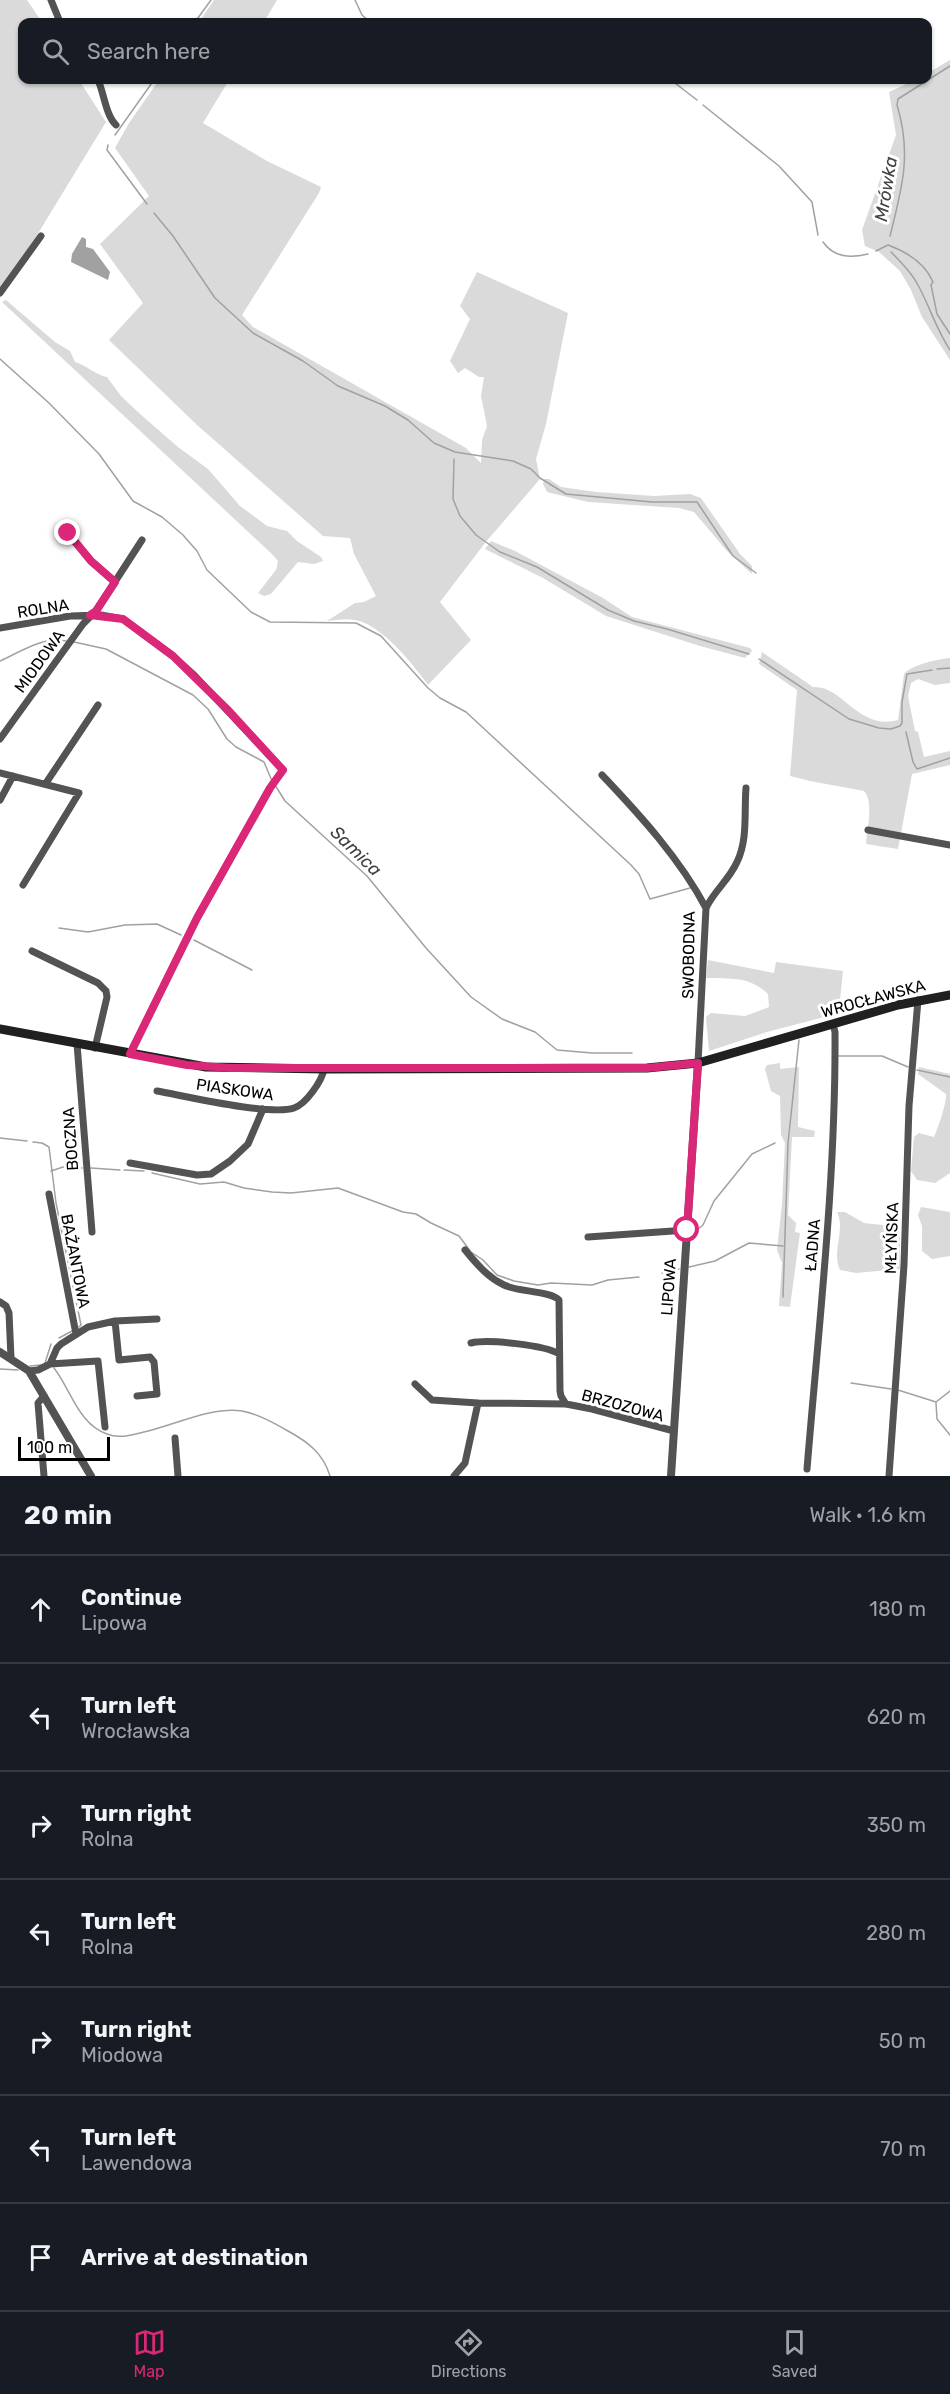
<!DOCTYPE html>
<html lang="en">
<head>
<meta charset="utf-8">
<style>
  body { margin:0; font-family:Rubik,sans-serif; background:#20242c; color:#f1f3f6 }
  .scale { position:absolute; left:18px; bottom:15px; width:92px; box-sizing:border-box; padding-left:6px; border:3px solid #000; border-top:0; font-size:16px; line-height:21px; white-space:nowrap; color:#000; -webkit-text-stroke:4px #fff; paint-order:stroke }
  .stop { position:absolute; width:18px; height:18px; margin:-14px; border:4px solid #db2777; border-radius:50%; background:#fff }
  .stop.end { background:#db2777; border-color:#fff; box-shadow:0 2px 6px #0008 }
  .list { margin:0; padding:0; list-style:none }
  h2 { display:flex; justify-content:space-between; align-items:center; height:78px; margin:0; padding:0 24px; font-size:26px }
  h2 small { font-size:20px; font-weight:400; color:#9ea1a6 }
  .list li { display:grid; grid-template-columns:39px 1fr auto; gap:18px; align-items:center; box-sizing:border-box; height:108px; padding:0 24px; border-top:2px solid #363941 }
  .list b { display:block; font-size:22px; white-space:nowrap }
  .list p { margin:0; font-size:20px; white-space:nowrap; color:#9ea1a6 }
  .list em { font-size:20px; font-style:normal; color:#9ea1a6 }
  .icon { flex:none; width:33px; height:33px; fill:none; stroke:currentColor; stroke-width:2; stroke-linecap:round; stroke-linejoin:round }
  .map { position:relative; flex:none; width:950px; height:1476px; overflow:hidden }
  .search { position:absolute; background:#171b24; box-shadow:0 2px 4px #0004; left:18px; right:18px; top:18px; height:66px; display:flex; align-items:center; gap:15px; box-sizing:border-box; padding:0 21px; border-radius:12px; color:#9ea1a6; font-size:22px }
  .sheet { height:834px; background:#171b24 }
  nav { display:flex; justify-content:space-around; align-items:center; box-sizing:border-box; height:84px; border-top:2px solid #363941; background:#171b24; font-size:16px; color:#9ea1a6 }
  nav a { display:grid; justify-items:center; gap:3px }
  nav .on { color:#db2777 }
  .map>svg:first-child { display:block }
  .green { fill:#dadada }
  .water { fill:#a1a1a1 }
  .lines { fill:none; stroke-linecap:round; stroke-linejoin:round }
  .stream { stroke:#a1a1a1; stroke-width:1.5 }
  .minor { stroke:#535353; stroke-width:7 }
  .tertiary { stroke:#535353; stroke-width:8 }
  .secondary { stroke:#202020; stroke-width:9 }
  .route { stroke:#db2777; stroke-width:8 }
  .labels { text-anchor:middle; stroke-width:6; stroke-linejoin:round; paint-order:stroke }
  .street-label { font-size:16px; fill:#000; stroke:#fff }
  .water-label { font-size:18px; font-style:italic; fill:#424242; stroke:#fff }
</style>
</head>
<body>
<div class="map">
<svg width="950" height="1476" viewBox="0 0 950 1476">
  <rect width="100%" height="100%" fill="#fff"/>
  <path class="green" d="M0,0H27L42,22H22V80H79L106,122L34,240L0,287Z
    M214,0H277L264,22H199Z
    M950,60V360L922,317L911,290L900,271L879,252L865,246L862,230L896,135L889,92L915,80H928V73Z
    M159,80H229L203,123L267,161L321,187L319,193L242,315L253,327L466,448L481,463L482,440L487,426L481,396L484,377H479L465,368L458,373L450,361L470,319L460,306L477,272L568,313L546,424L536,459L540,479L485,543L440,602L471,640L428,685C413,664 382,625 355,620C347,618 336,620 327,621L355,603L364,602L376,596L354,554L350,538L323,536L196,424L109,340L143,303L100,244L149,196L115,148L129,123Z
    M6,300L55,342L70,351L75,362C86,365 96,375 107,377L121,396L140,414L178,447L208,469L240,506L267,526L287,531L297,541L321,557L323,561L314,564L298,562L271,594L264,596L258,593L276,570L278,561L273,555L2,302Z
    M544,479H549L561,487L596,492L654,496L690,494L701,498L740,554L752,566V574L727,551L694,512L679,508L588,502L547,492L543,484Z
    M491,541L515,551L603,598L632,617L750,648L752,651L745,658L700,646L606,616L543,578L485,549Z
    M762,652L813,687C843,685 858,731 898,720L904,674C911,665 938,659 950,658V683L935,685L918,679L911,683L908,696L915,731L918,732L924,757L950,751V765L912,774L898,849L866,844C867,829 874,802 864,791L810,781L790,776L797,690L759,664Z
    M708,960L774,973L776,962L843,971L840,1000L851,1010L767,1032L709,1051L706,1017L711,1013L745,1016L769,1007L768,994C749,976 732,979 706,978Z
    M780,1063V1069L799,1067L798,1127L815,1131L814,1137H792L788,1215L796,1223L795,1232L800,1233L790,1307L779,1306L782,1263L777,1250L782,1204L785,1143L781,1135L780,1096L771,1091L765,1069L767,1065Z
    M919,1067L950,1074V1173L935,1183L917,1180L911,1171L914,1137L919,1133L934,1137C938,1128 947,1102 946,1094L918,1074Z
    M921,1207L950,1212V1256L932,1259L922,1251V1226L918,1215Z
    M837,1212H845L864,1223L900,1227V1269L856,1273L840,1270C831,1251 846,1230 837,1212Z"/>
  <path class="water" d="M82,237L86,239V247L93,249L110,272L108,280L71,262L72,254Z"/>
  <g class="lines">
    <path class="stream" d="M355,0L362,15L370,22
      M195,22L211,0
      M671,80L697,100
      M703,105L779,166L812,202L818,235
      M115,135L154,80
      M108,145L107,150L147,204
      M154,213L173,236L215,298L253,333L303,361L338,386L385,406L408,420L434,443L455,452L513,461L531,469L540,478L566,494L652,502H697L733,556L756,573
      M890,236C902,188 912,154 897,105L898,99L950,66
      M823,242C834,258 851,258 868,254
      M876,251L888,245C907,252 925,263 933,282L931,285L937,314L950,334
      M891,252C901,262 912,273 918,285C930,307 936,329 950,350
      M0,359L49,403L99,454L133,501L162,517L183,535L197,551L207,570L251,612L270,622L356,623L381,636L428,688L440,698L466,712L631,865L639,874L650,899L690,888
      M454,459L453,499L460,516L476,535L500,552L537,567L608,610L634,621L667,629L749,654
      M74,642L106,649L193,695L208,709L227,739L236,747L264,762L272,781
      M759,659L849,719L879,728L891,729L900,726L902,723V702L907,674L932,670
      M0,661C20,652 44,636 66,641
      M937,669L950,668
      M906,732L913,762L917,769L950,758
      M275,785L285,801L367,876L426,948L471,997L502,1019L535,1032L557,1050L592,1053H632
      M59,928L88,932L125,925L157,924L181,935
      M194,940L252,970
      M839,1056H882L908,1067
      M917,1070L950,1077
      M0,1138L27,1141
      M33,1142L42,1143L49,1147L56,1203L81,1325L79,1327
      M91,1168L120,1170
      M124,1170L144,1171
      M51,1171L63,1167L82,1168
      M152,1173L200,1184L224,1182L244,1188L272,1192L291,1193L338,1188L403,1212L416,1214L431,1223L459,1236L471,1252L483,1260L497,1275L514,1281L538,1285L551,1283L592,1285L608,1280L639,1277
      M692,1234L703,1225L714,1201L752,1154L775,1143
      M689,1267L715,1261L749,1243L783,1246
      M662,1273L679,1269
      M783,1297L788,1143L799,1040
      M59,1338L72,1331
      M45,1363L51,1344
      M30,1366L41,1365
      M54,1368C71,1390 79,1425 107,1434C119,1439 132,1435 144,1432C172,1426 213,1406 242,1411C258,1414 274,1423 288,1431C308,1442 323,1453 330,1476
      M0,1369L18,1370
      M851,1383L891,1389
      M898,1390L936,1402L950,1391
      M936,1403L937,1419L950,1435"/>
    <path class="minor" d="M51,0L60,22
      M98,80C104,93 106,116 116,125
      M0,293L41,236
      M68,525V533L91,561L115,582
      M0,628L70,616L101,615L123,619L173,656L193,674L283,770L270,788L197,918L130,1054
      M0,739L83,624L96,611L142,540
      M0,773L79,793L23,885
      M602,775C640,815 680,859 706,908L698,1063
      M46,783L98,705
      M0,800L13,776
      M868,830L950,845
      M706,908C714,891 729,880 737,862C748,840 744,812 746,788
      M32,951L98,983L106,991L107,997L95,1048
      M77,1044L92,1232
      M157,1091C185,1096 270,1116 294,1108C306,1104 322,1081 324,1069
      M130,1163L197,1175L211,1174L230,1161L248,1144L263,1109
      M49,1194L76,1334
      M588,1237L687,1230
      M465,1250C477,1264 487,1277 504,1285C518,1292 551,1291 559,1300L560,1391L561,1396L566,1404
      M0,1302L6,1306L9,1313L11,1358
      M115,1321L119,1360L150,1357L154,1362L157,1394L137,1396
      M471,1343C488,1339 545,1345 559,1354
      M50,1364L98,1361L105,1427
      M29,1371L38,1370L50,1364L57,1348L61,1344L88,1327L115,1321L157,1319
      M415,1384L432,1400L478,1403L566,1404L592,1409L674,1431
      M175,1438L178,1476
      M807,1469C819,1323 836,1177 835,1032L833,1024
      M44,1476L38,1403L44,1396
      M454,1476L465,1463L478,1403
      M889,1476L904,1265L909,1106L918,1000"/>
    <path class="tertiary" d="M0,1352L29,1371L91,1476
      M671,1476L698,1063"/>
    <path class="secondary" d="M0,1029L206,1067L324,1069L647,1068L698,1063L898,1005L950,995"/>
  </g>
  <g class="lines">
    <path class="route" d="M68,533L91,561L115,582L96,611L90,615L123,619L173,656L227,709L283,770L270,788L197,918L130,1054L187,1065L231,1068H647L698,1063L687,1230"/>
  </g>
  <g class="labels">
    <g class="street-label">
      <text transform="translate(43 608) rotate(-9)" y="6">ROLNA</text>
      <text transform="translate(39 661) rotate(-54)" y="6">MIODOWA</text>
      <text transform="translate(688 955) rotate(-89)" y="6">SWOBODNA</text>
      <text transform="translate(873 998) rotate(-15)" y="6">WROCŁAWSKA</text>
      <text transform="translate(235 1089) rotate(8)" y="6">PIASKOWA</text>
      <text transform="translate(70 1139) rotate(-94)" y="6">BOCZNA</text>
      <text transform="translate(891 1238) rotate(-88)" y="6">MŁYŃSKA</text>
      <text transform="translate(812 1245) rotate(-85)" y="6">ŁADNA</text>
      <text transform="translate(76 1261) rotate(79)" y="6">BAŻANTOWA</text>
      <text transform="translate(668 1287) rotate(-86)" y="6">LIPOWA</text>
      <text transform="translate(623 1405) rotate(15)" y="6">BRZOZOWA</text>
    </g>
    <g class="water-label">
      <text transform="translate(886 189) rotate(-81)" y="6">Mrówka</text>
      <text transform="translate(356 851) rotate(44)" y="6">Samica</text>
    </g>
  </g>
</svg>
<div class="scale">100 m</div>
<div class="stop" style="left:687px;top:1230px"></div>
<div class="stop end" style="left:68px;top:533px"></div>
<div class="search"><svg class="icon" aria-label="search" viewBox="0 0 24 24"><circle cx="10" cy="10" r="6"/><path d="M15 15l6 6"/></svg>Search here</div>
</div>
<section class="sheet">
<h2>20 min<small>Walk · 1.6 km</small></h2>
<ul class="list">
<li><svg class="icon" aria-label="ahead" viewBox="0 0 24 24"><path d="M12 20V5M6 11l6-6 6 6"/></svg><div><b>Continue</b><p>Lipowa</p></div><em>180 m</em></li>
<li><svg class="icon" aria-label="left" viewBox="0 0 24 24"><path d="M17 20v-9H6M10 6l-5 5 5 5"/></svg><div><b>Turn left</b><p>Wrocławska</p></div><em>620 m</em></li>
<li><svg class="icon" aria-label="right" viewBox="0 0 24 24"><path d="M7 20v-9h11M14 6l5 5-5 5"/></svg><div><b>Turn right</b><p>Rolna</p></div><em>350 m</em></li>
<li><svg class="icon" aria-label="left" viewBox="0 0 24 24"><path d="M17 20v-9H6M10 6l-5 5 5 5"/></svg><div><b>Turn left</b><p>Rolna</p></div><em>280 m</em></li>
<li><svg class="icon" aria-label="right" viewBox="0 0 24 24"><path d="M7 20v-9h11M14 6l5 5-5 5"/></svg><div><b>Turn right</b><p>Miodowa</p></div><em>50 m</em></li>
<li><svg class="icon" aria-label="left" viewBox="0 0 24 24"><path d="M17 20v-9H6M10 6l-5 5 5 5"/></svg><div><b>Turn left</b><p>Lawendowa</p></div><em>70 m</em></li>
<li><svg class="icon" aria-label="arrive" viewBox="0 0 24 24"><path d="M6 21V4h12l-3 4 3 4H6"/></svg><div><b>Arrive at destination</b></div></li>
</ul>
</section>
<nav>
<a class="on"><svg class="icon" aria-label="map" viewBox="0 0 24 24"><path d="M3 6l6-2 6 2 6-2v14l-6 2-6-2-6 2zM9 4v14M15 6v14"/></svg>Map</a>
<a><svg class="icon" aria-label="directions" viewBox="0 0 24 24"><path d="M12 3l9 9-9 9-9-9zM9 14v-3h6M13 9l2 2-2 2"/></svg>Directions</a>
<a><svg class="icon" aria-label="saved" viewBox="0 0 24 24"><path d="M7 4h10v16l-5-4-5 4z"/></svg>Saved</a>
</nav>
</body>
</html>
